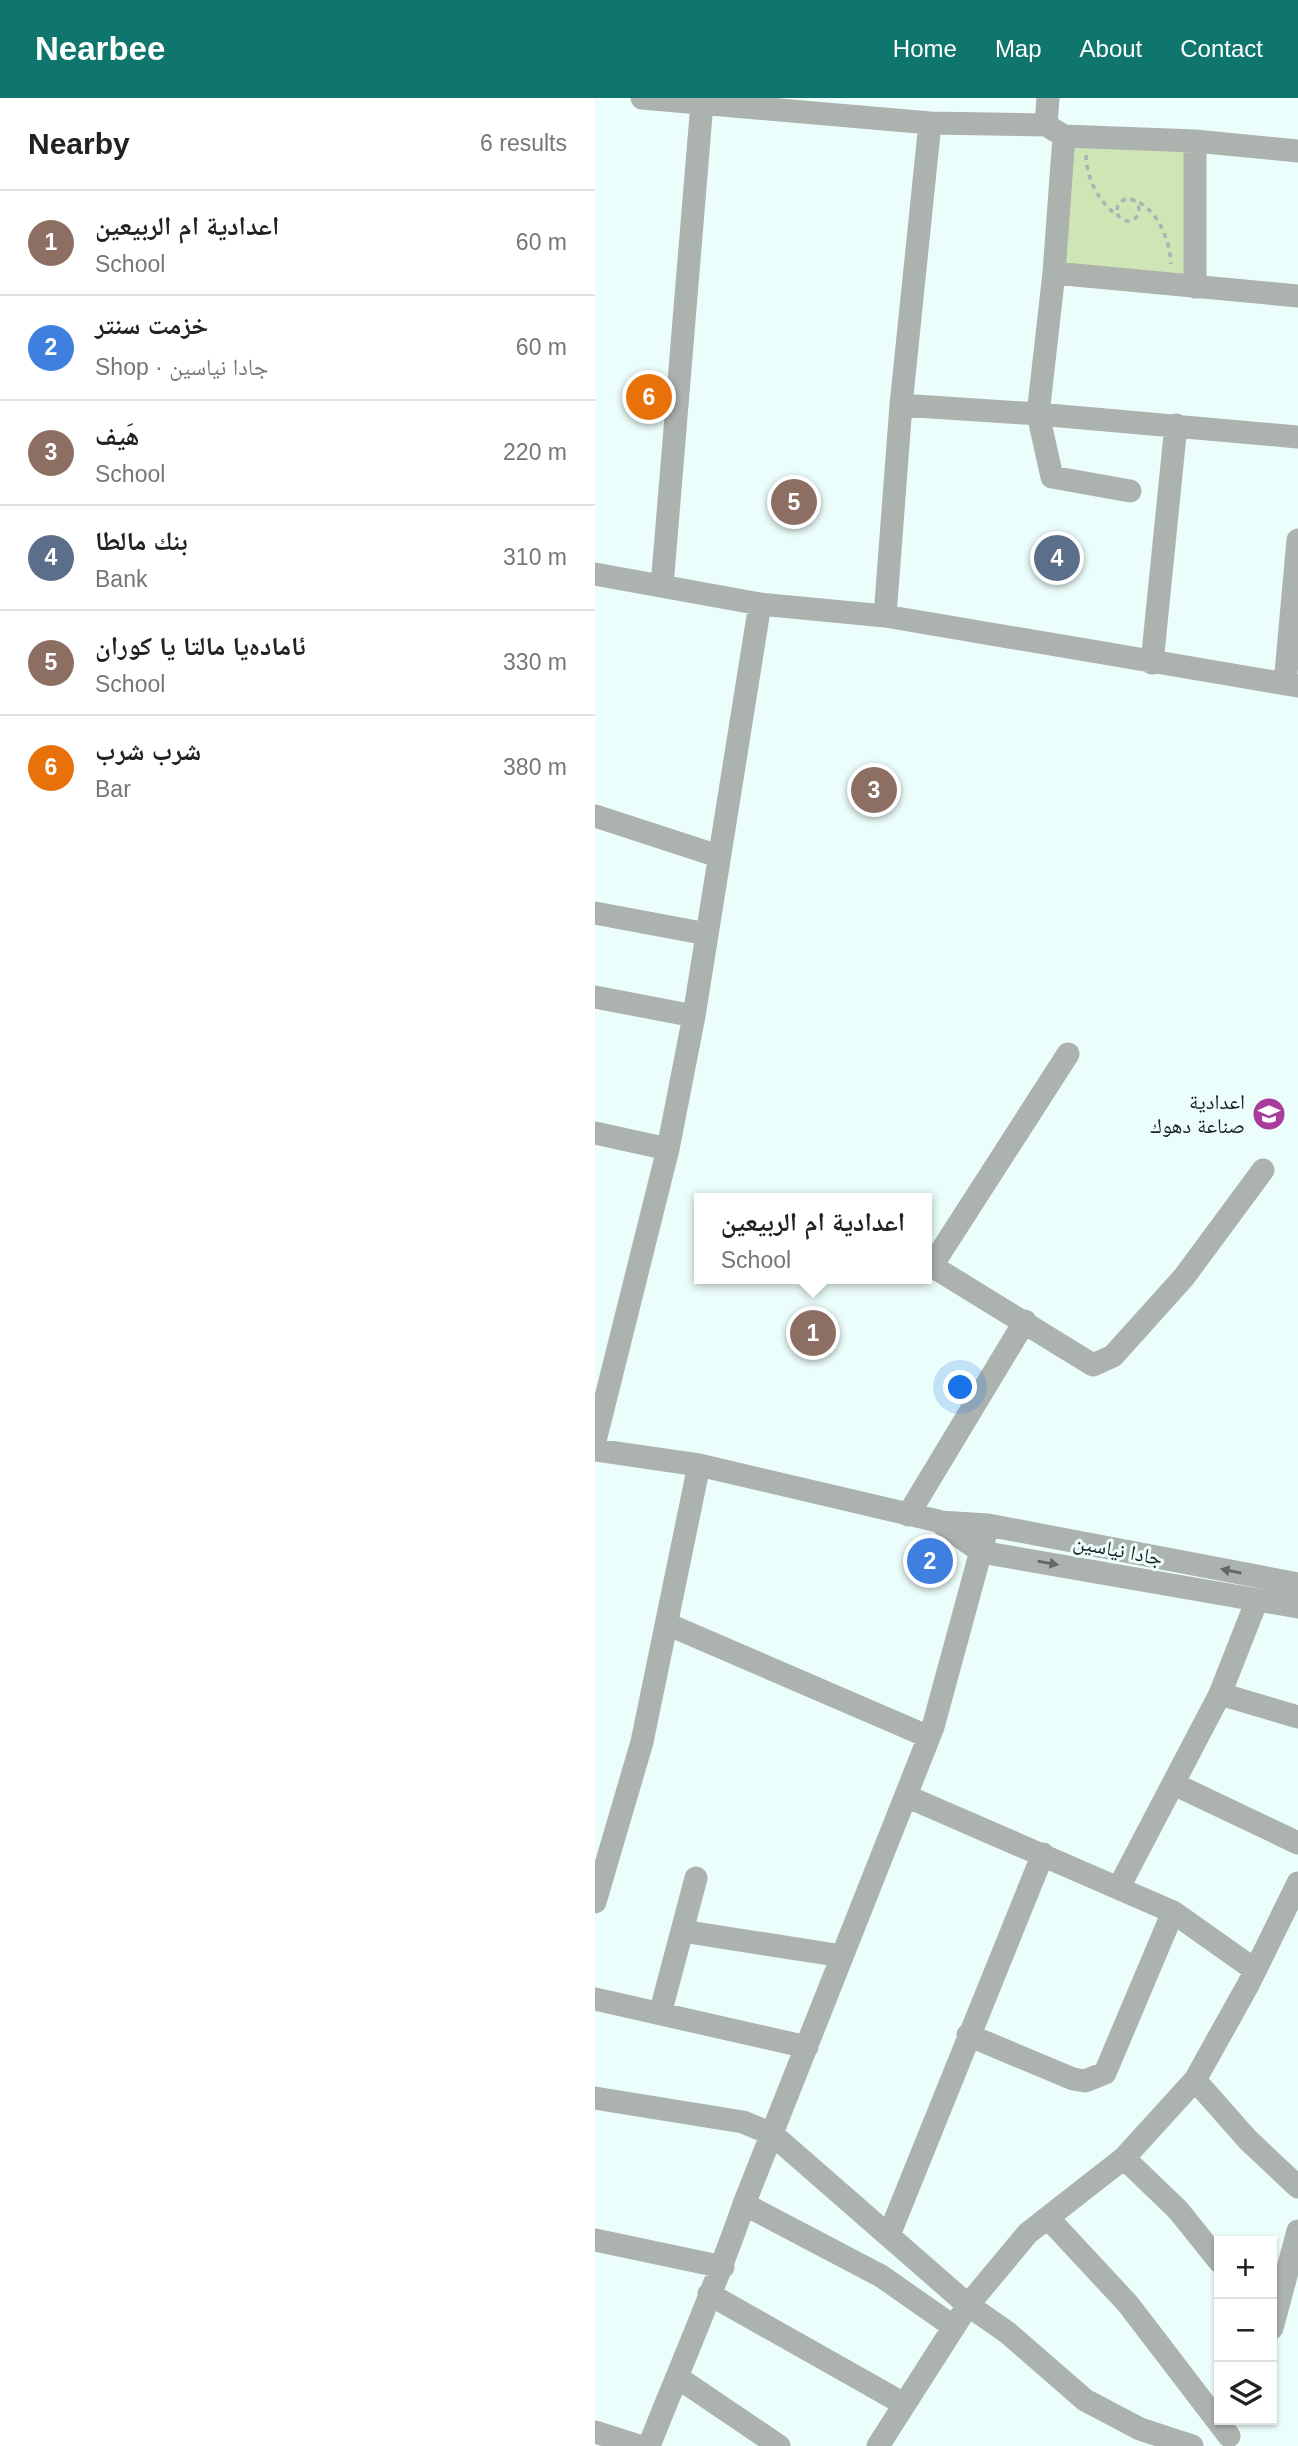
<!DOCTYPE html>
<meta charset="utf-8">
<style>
:root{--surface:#fff;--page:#f2f2f2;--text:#222;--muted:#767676;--line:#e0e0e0;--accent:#0f766e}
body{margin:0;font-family:Helvetica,"Noto Naskh Arabic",sans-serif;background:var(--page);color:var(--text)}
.controls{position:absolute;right:21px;bottom:21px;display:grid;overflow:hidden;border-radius:0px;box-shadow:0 2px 5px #0004}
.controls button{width:63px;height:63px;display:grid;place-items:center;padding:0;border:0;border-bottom:2px solid var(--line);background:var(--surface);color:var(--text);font:35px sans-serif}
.you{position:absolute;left:366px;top:1290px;width:24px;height:24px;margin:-18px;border:5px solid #fff;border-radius:50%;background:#1a73e8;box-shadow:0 0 0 10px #1a73e833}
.badge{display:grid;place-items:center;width:46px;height:46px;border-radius:50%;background:var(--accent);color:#fff;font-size:23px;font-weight:700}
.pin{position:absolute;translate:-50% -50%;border:4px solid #fff;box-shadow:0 2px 7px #0006}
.popup{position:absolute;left:99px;top:1095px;width:238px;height:91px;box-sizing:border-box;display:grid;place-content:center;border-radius:0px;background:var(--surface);filter:drop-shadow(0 2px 5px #0005);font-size:23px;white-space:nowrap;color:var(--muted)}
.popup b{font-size:26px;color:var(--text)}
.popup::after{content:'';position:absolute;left:50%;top:100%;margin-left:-14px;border:14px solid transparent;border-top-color:var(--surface)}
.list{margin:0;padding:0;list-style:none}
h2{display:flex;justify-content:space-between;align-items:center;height:91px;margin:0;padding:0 28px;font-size:30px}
h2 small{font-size:23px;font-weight:400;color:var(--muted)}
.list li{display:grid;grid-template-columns:46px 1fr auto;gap:21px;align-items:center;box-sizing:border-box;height:105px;padding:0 28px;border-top:2px solid var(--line)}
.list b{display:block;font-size:26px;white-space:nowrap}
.list p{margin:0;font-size:23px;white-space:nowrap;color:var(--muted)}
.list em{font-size:23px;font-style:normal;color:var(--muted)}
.icon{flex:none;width:38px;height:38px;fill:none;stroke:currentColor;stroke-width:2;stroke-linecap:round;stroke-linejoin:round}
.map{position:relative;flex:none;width:703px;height:2348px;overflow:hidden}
header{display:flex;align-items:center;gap:42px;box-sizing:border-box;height:98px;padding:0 35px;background:var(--accent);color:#fff}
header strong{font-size:33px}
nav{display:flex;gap:38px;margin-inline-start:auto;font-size:24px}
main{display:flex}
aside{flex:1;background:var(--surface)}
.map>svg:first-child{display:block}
</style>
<header>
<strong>Nearbee</strong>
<nav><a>Home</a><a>Map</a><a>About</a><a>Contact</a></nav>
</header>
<main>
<aside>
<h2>Nearby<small>6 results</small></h2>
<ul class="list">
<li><span class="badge" style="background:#8d6e63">1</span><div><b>اعدادية ام الربيعين</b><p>School</p></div><em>60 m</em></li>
<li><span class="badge" style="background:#3f7fe0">2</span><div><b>خزمت سنتر</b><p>Shop · جادا نیاسین</p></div><em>60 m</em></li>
<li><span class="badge" style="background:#8d6e63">3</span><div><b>هَيف</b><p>School</p></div><em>220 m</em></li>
<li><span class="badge" style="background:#5c6f8a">4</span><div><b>بنك مالطا</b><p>Bank</p></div><em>310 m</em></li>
<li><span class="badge" style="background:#8d6e63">5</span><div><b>ئامادەيا مالتا يا كوران</b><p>School</p></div><em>330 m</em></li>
<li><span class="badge" style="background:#e8710a">6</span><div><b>شرب شرب</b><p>Bar</p></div><em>380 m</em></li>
</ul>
</aside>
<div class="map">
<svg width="703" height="2348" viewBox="0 0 703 2348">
<rect width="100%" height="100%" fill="#ecfefb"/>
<!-- green -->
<path fill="#d0e5b6" d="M 469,38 L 600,43 L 600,189 L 459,175 Z"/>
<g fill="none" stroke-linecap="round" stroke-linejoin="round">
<!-- path -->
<path stroke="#a6b4b2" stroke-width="3.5" stroke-dasharray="5 5" stroke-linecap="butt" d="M 491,57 C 492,82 503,103 523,118
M522 112a11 11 0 1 1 22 0a11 11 0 1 1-22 0Z
M 535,101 C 561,107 575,141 576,166"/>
<!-- minor -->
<path stroke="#acb2ae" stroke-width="23" d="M 47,0 L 335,25 L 451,27 L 469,38 L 600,43 L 703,53
M 451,27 L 453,0
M 469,38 L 459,175 L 443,316 L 457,379 L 535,393
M 459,175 L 703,198
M 600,189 L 600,43
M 306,307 L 443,316 L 703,339
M 0,476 L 165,506 L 290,518 L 703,588
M 67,488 L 107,5
M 290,518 L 306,307 L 335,25
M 557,565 L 581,327
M 690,586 L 703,442
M 0,718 L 123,758
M 0,815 L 112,836
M 0,899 L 99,918
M 0,1035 L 73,1051
M 332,1165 L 498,1267 L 518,1258 L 589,1179 L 668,1072
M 338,1166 L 473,956
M 0,1343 L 73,1051 L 99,918 L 165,506
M 0,1352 L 104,1367 L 343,1423 L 386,1454 L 703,1509
M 313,1417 L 430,1223
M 344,1424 L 393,1427 L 703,1486
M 72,1526 L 334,1639
M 625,1596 L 703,1619
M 579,1686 L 703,1745
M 311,1698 L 578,1814 L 660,1872
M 524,1789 L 625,1596 L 662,1502
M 0,1804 L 47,1644 L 104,1367
M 87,1833 L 247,1858
M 0,1901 L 212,1949
M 65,1916 L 101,1780
M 373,1937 L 478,1981 L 490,1983 L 510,1975 L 578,1814
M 600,1982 L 653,2042 L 703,2089
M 0,2000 L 148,2024 L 177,2036 L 373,2207 L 413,2235 L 490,2302 L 545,2331 L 597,2348
M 529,2060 L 583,2112 L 624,2163
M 149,2106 L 286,2178 L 359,2229
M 453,2120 L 533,2206 L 634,2338
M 294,2137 L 448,1756
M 0,2142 L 128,2169
M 114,2196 L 309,2306
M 677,2230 L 703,2133
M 82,2279 L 184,2348
M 0,2334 L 44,2348
M 54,2348 C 86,2267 121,2188 149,2106 L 338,1629 L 393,1427
M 283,2348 L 373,2207 L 433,2135 L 529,2060 L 600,1982 L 653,1887 L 703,1785"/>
</g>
<!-- one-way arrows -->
<defs><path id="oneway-solid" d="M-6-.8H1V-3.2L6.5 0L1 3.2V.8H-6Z" transform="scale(1.75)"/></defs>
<g fill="#626866">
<use href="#oneway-solid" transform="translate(453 1465) rotate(10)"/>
<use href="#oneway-solid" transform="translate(636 1473) rotate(-169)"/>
</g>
<!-- icons -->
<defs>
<symbol id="school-disc" viewBox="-11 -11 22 22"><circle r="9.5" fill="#a83c9b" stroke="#ecfefb"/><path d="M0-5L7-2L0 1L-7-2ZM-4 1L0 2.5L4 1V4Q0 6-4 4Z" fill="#fff"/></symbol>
</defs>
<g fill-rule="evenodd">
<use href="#school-disc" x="655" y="997" width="38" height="38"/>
</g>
<g text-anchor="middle" stroke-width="6" stroke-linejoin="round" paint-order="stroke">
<!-- poi labels -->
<g font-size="21" fill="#191f1e" stroke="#ecfefb" text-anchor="end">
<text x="650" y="1011">اعدادية<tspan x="650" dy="24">صناعة دهوك</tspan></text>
</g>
<!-- street labels -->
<g font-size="21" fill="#191f1e" stroke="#ecfefb">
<text transform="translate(523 1452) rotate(11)" y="7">جادا نیاسین</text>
</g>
</g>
</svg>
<div class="controls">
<button>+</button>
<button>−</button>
<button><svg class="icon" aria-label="layers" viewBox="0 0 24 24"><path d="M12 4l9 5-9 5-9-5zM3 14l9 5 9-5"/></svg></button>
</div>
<div class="you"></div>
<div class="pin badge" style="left:218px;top:1235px;background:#8d6e63">1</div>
<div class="popup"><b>اعدادية ام الربيعين</b>School</div>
<div class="pin badge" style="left:335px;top:1463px;background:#3f7fe0">2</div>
<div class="pin badge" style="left:279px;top:692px;background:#8d6e63">3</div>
<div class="pin badge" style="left:462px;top:460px;background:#5c6f8a">4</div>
<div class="pin badge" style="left:199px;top:404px;background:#8d6e63">5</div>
<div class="pin badge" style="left:54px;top:299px;background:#e8710a">6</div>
</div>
</main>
